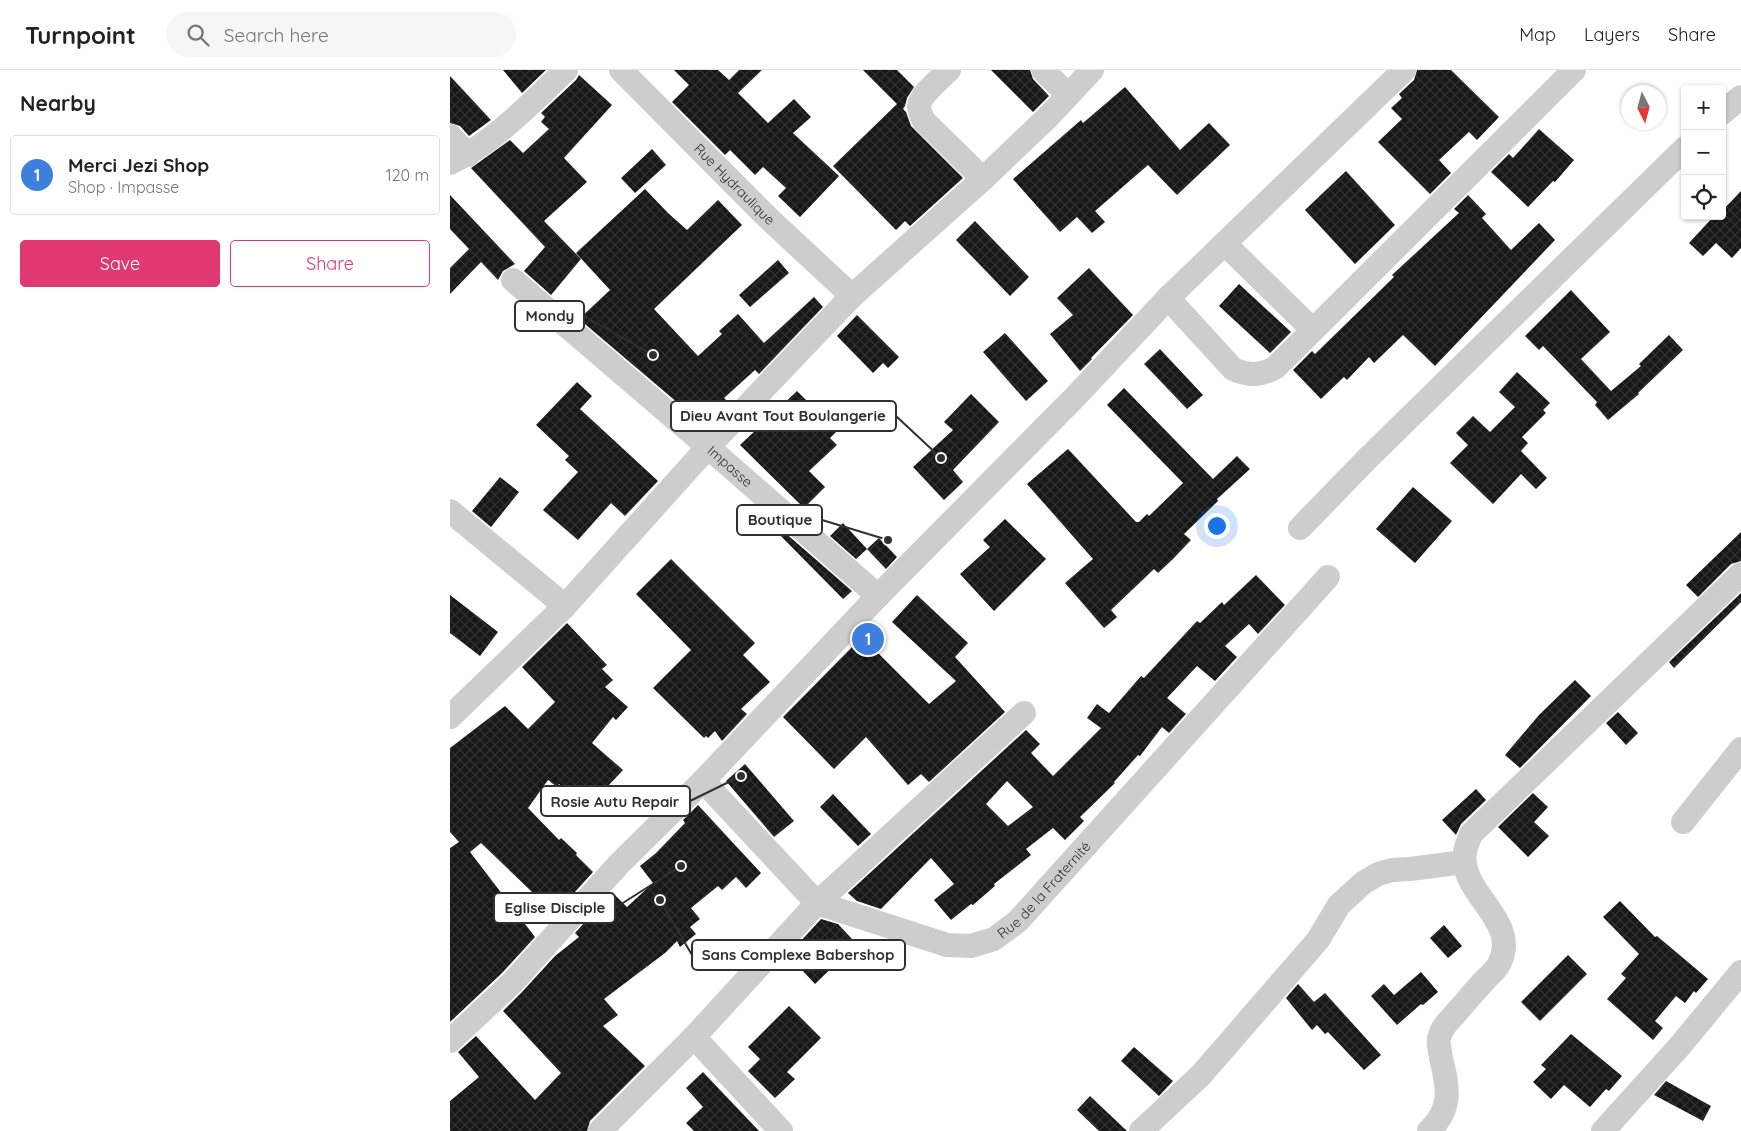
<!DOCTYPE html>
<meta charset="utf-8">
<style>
:root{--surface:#fff;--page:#f6f6f6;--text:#222;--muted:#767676;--line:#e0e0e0;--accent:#e03971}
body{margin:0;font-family:Quicksand,sans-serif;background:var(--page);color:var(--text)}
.controls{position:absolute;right:15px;top:15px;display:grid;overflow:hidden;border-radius:5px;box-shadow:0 1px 4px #0004}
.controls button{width:45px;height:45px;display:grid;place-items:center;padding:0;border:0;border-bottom:1px solid var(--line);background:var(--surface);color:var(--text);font:25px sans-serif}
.compass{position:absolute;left:1171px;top:15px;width:45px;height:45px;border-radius:50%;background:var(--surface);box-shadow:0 1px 4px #0004;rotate:174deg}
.you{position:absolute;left:766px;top:455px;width:18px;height:18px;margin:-12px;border:4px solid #fff;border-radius:50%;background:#1a73e8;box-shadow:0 0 0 8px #1a73e833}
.badge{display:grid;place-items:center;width:32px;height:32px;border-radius:50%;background:var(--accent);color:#fff;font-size:16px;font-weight:700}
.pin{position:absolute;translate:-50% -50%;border:2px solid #fff;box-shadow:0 1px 5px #0006}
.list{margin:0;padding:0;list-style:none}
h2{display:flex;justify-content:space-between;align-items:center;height:65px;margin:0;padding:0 20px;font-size:21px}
h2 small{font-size:16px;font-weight:400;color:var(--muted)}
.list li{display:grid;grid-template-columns:32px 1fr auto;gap:15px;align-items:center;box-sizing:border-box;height:80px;margin:0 10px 10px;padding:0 10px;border:1px solid var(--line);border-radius:5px}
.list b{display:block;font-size:19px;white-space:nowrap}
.list p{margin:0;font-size:16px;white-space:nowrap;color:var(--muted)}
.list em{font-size:16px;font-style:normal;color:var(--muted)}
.actions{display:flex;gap:10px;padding:15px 20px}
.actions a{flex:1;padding:11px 0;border:1px solid var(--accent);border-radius:5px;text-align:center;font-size:18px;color:var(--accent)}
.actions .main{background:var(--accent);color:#fff}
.icon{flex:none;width:28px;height:28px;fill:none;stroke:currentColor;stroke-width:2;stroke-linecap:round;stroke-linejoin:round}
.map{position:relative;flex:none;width:1291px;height:1061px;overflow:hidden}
header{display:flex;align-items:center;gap:30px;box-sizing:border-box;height:70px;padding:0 25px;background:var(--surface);border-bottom:1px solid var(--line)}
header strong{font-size:24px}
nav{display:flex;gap:28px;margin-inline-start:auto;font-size:18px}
.search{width:350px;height:45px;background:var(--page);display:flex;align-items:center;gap:12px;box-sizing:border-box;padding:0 18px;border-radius:28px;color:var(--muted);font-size:19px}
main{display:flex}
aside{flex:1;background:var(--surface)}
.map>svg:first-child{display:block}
</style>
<header>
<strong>Turnpoint</strong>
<div class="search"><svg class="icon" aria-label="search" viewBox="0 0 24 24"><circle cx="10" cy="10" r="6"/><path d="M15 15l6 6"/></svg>Search here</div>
<nav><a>Map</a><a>Layers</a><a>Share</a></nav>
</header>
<main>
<aside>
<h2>Nearby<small></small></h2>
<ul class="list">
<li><span class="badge" style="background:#3f7fe0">1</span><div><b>Merci Jezi Shop</b><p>Shop · Impasse</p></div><em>120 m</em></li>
</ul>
<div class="actions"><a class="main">Save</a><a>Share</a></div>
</aside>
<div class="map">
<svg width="1291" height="1061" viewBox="0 0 1291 1061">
<defs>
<pattern id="building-cross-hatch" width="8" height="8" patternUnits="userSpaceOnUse" patternTransform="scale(1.25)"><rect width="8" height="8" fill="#171717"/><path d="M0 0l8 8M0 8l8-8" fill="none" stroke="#303030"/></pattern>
</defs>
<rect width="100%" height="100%" fill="#fff"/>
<!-- building -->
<path fill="url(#building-cross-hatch)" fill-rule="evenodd" d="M 53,0 L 96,0 L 72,23 Z
M 224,0 L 268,0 L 279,10 L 289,0 L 312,0 L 288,23 L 318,53 L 344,29 L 361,47 L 343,63 L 389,106 L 350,147 L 328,126 L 336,118 L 313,97 L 305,105 L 280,80 L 275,85 L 222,32 L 239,15 Z
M 413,0 L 447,0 L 464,17 L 457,28 L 455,36 L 453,39 L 456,42 L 461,56 L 513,108 L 460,156 L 455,151 L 446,160 L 383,96 L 447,34 Z
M 541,0 L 580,0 L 583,9 L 599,26 L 583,42 Z
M 967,0 L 1001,0 L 1049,47 L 1027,70 L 1019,62 L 989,90 L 1001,103 L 980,124 L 928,72 L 952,49 L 941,38 L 952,28 L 949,24 L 964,10 Z
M 129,5 L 162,35 L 114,88 L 137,112 L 94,151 L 131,189 L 101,225 L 74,201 L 95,177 L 21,98 L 60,70 L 73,83 L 99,59 L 91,52 L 95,47 L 91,43 L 126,10 Z
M 0,6 L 41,50 L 19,66 L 10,56 L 0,53 Z
M 675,17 L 730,80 L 759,53 L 780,75 L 727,125 L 698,95 L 645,141 L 655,152 L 642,163 L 627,147 L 610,162 L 563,109 L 631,50 L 633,53 Z
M 1089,59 L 1124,90 L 1105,112 L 1103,111 L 1078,137 L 1041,102 L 1059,84 L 1063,88 Z
M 202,79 L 216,95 L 185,123 L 171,108 Z
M 896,101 L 945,155 L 905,194 L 855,140 Z
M 195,119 L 218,143 L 237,160 L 268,130 L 292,155 L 204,239 L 248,286 L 272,264 L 269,261 L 288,244 L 314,273 L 364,227 L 373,237 L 309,304 L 305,300 L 274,328 L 278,332 L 255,356 L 129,249 L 160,220 L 126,183 Z
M 1291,121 L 1291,178 L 1282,188 L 1266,173 L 1253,186 L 1239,173 L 1264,146 L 1272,146 L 1272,141 Z
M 0,125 L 65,194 L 53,201 L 48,210 L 31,192 L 0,224 L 0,198 L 19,179 L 0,159 Z
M 1018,125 L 1036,144 L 1032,148 L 1061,180 L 1089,153 L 1105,170 L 985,296 L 953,265 L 924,293 L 919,287 L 897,310 L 894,307 L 871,329 L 843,300 L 862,281 L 865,284 L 944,207 L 942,205 L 1009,143 L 1004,139 Z
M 525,151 L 579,207 L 560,226 L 506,170 Z
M 328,190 L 339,203 L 300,237 L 289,225 Z
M 639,198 L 683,245 L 641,288 L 642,289 L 630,301 L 600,264 L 623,245 L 607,228 Z
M 789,214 L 841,262 L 820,283 L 769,236 Z
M 1121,220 L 1160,262 L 1131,289 L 1161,321 L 1191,296 L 1189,294 L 1219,265 L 1233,280 L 1188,323 L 1189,324 L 1158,350 L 1145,335 L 1147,332 L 1093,276 L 1089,280 L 1075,266 Z
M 407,245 L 449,287 L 438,298 L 433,293 L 423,303 L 387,266 Z
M 555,263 L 598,311 L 576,331 L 533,282 Z
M 710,279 L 753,325 L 737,339 L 694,294 Z
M 1067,302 L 1100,333 L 1093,340 L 1096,343 L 1072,367 L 1078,373 L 1071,381 L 1097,408 L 1086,419 L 1071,404 L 1043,434 L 1000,393 L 1018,375 L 1006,363 L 1023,346 L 1040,362 L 1065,337 L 1049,322 Z
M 127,312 L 142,326 L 130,339 L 208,411 L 175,446 L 161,433 L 128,470 L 93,440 L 128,402 L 115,390 L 119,386 L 86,355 Z
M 674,318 L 763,409 L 787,386 L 800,399 L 767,429 L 768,431 L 734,464 L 741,470 L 723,489 L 708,503 L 704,499 L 661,540 L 667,547 L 654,558 L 615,513 L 643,489 L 577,414 L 618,379 L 686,452 L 689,452 L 697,444 L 699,446 L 733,413 L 657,335 Z
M 347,321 L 387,361 L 380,368 L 387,375 L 359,401 L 375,417 L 354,438 L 290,375 Z
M 521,324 L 549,352 L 503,400 L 513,412 L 494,430 L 463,397 L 503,360 L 494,352 Z
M 50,407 L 69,422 L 41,457 L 22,441 Z
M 963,417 L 1002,451 L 965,493 L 926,459 Z
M 555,449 L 596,489 L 544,541 L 510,504 L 540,477 L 533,470 Z
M 393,453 L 417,479 L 406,489 L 380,466 Z
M 325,454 L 402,521 L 393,529 L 322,457 Z
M 1291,462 L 1291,491 L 1281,494 L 1248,527 L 1236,515 Z
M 429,468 L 447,487 L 436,499 L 417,479 Z
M 221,489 L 305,573 L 293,585 L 320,612 L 291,639 L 297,644 L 272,671 L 265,661 L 258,668 L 256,666 L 254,668 L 203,618 L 241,580 L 186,524 Z
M 806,505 L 835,535 L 808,564 L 799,554 L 775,576 L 787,587 L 765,611 L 747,596 L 717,628 L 736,644 L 719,663 L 712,657 L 690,686 L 688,685 L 664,712 L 665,713 L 630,747 L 634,751 L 615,770 L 603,758 L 576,779 L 581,785 L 544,814 L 545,816 L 523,835 L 521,834 L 501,850 L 484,830 L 504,814 L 481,788 L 431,839 L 407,831 L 398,823 L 576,660 L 590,674 L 581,683 L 603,706 L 651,658 L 637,648 L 647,634 L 659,643 L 691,606 L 694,608 L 747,551 L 750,553 L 772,532 L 774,535 ZM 557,711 L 583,737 L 558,756 L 536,734 Z
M 1291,523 L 1291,532 L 1224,598 L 1219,592 Z
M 0,525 L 48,562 L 30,586 L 0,563 Z
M 467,525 L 518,573 L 505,587 L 555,642 L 479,712 L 471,704 L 458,715 L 416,667 L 384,699 L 333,647 L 404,575 L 407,577 L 414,569 L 479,634 L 506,611 L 442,552 Z
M 117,553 L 157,595 L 152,599 L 163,610 L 155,617 L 178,637 L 166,650 L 163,647 L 142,673 L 173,700 L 144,731 L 138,726 L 131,734 L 109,714 L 107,717 L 98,710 L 78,738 L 109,770 L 111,768 L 127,783 L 126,785 L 143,802 L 105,844 L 31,773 L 20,782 L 85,867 L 52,903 L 0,952 L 0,778 L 9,772 L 0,762 L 0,678 L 55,636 L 78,659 L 105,632 L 72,597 Z
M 1125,610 L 1141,626 L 1070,698 L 1055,685 L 1089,645 Z
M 1168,642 L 1188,663 L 1176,675 L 1156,653 Z
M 295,694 L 344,751 L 324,767 L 276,711 Z
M 1026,719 L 1036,730 L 1011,754 L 1006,765 L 992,750 Z
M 1083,723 L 1098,737 L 1084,752 L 1099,766 L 1078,787 L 1048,757 Z
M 383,724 L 421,764 L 408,776 L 370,737 Z
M 248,735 L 311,803 L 296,818 L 286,807 L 272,820 L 268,816 L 241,838 L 250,849 L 240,857 L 246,864 L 230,877 L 227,871 L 215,883 L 154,929 L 168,945 L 153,956 L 195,996 L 140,1051 L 137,1061 L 0,1061 L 0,1031 L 29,1007 L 8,982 L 26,966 L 85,1030 L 111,1003 L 53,941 L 72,922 L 105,886 L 129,867 L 125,863 L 162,822 L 177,837 L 203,813 L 190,796 L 206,783 L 235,753 L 233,750 Z
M 1170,831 L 1205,867 L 1207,866 L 1258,909 L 1246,923 L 1244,921 L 1235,933 L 1226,926 L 1205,951 L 1213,958 L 1203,970 L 1157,929 L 1176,908 L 1171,904 L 1189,884 L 1153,847 Z
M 371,849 L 388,854 L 402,869 L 387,885 L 391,889 L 365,914 L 338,885 Z
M 994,855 L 1012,876 L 998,888 L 980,868 Z
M 1118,885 L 1137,904 L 1090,951 L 1071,932 Z
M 971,902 L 988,922 L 973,935 L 971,934 L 947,955 L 921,926 L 934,914 L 944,925 Z
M 848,914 L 864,932 L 875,923 L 931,985 L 914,1000 L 878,962 L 875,964 L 867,955 L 862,960 L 836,928 Z
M 339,936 L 371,968 L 337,1002 L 345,1009 L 325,1028 L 298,1001 L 310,989 L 298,977 Z
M 1121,964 L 1172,1006 L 1159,1021 L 1156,1019 L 1140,1037 L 1114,1015 L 1101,1029 L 1083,1012 L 1096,999 L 1091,995 Z
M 684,977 L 723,1011 L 709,1026 L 671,991 Z
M 253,1002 L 309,1061 L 244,1061 L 236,1053 L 253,1037 L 236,1018 Z
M 1216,1011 L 1261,1036 L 1253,1051 L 1204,1025 Z
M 640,1026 L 677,1061 L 649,1061 L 627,1040 Z"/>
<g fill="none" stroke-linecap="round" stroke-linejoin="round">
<!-- minor -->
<g stroke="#cdcdcd" stroke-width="24">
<path id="s1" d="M 171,0 L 316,146 L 402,226"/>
<path d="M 499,0 C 491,8 470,25 469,36 C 469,42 472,46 474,51 L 533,109"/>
<path d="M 593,0 L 618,25"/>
<path d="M 1272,43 L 1291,27"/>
<path d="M 0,66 L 18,85"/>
<path d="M 0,93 C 45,72 80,34 116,0"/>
<path d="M 775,174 L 863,260"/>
<path id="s2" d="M 63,210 L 258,377 L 428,526"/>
<path d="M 718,228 L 783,299 C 799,306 811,306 826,297 L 1124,0"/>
<path d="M 0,441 L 115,536"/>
<path d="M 850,458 L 917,389 L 1235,78"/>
<path d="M 0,647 L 115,536 L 258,377 L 402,226 L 533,109 L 597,48 L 642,0"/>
<path id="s3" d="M 253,711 L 367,833 L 497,875 L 521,876 L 544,869 L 568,851 L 878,507"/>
<path d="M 1233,752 L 1291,679"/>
<path d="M 244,967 L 331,1061"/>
<path d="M 0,971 L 62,913 L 169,794 L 253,711 L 428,526 L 626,326 L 718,228 L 954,0"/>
<path d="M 150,1061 L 244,967 L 367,833 L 574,643"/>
<path d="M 691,1061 L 751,1005 L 868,870 L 889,835 L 913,813 L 928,804 L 942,800 L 960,799 L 1014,792"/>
<path d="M 979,1061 C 1003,1038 998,1017 991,988 C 990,980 987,972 990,965 C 991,961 994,957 996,954 C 1009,940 1021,925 1034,911 C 1039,906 1046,900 1049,894 C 1070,855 1019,828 1015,794 C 1013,783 1017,774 1021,764 L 1291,504"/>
<path d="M 1153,1061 L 1229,977 L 1291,902"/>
</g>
</g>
<g text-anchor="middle" stroke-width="5" stroke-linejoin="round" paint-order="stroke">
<!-- street labels -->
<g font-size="14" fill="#303030" stroke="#fff">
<text dy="5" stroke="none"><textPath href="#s1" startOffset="161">Rue Hydraulique</textPath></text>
<text dy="5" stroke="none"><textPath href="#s2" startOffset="286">Impasse</textPath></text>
<text dy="5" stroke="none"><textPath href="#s3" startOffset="422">Rue de la Fraternité</textPath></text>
</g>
</g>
<!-- callouts -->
<path fill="none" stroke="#303030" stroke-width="2" d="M203 285L134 246M491 388L446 346M438 470L372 450M291 706L240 731M231 796L165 838M210 830L242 885"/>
<g fill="#303030" stroke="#fff" stroke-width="2">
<circle cx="203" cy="285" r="5"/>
<circle cx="491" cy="388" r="5"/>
<circle cx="438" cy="470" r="5"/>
<circle cx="291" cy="706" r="5"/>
<circle cx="231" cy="796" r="5"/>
<circle cx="210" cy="830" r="5"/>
</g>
<g fill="#fff" stroke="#303030" stroke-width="2">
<rect x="65" y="231" width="69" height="30" rx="5"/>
<rect x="221" y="331" width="225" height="30" rx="5"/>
<rect x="287" y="435" width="85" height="30" rx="5"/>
<rect x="91" y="716" width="149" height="30" rx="5"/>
<rect x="44" y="823" width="121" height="30" rx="5"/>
<rect x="242" y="870" width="213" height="30" rx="5"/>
</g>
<g font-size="15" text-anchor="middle" font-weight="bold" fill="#303030">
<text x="100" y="251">Mondy</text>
<text x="333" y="351">Dieu Avant Tout Boulangerie</text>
<text x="330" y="455">Boutique</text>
<text x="165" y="737">Rosie Autu Repair</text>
<text x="105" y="843">Eglise Disciple</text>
<text x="348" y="890">Sans Complexe Babershop</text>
</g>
</svg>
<div class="controls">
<button>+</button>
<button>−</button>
<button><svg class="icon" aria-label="locate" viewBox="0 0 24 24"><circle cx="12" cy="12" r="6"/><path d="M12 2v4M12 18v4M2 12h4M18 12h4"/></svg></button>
</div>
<svg class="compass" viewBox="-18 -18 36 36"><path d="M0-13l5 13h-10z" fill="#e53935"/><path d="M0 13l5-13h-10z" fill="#767676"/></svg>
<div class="you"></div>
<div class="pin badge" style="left:418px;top:569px;background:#3f7fe0">1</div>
</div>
</main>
